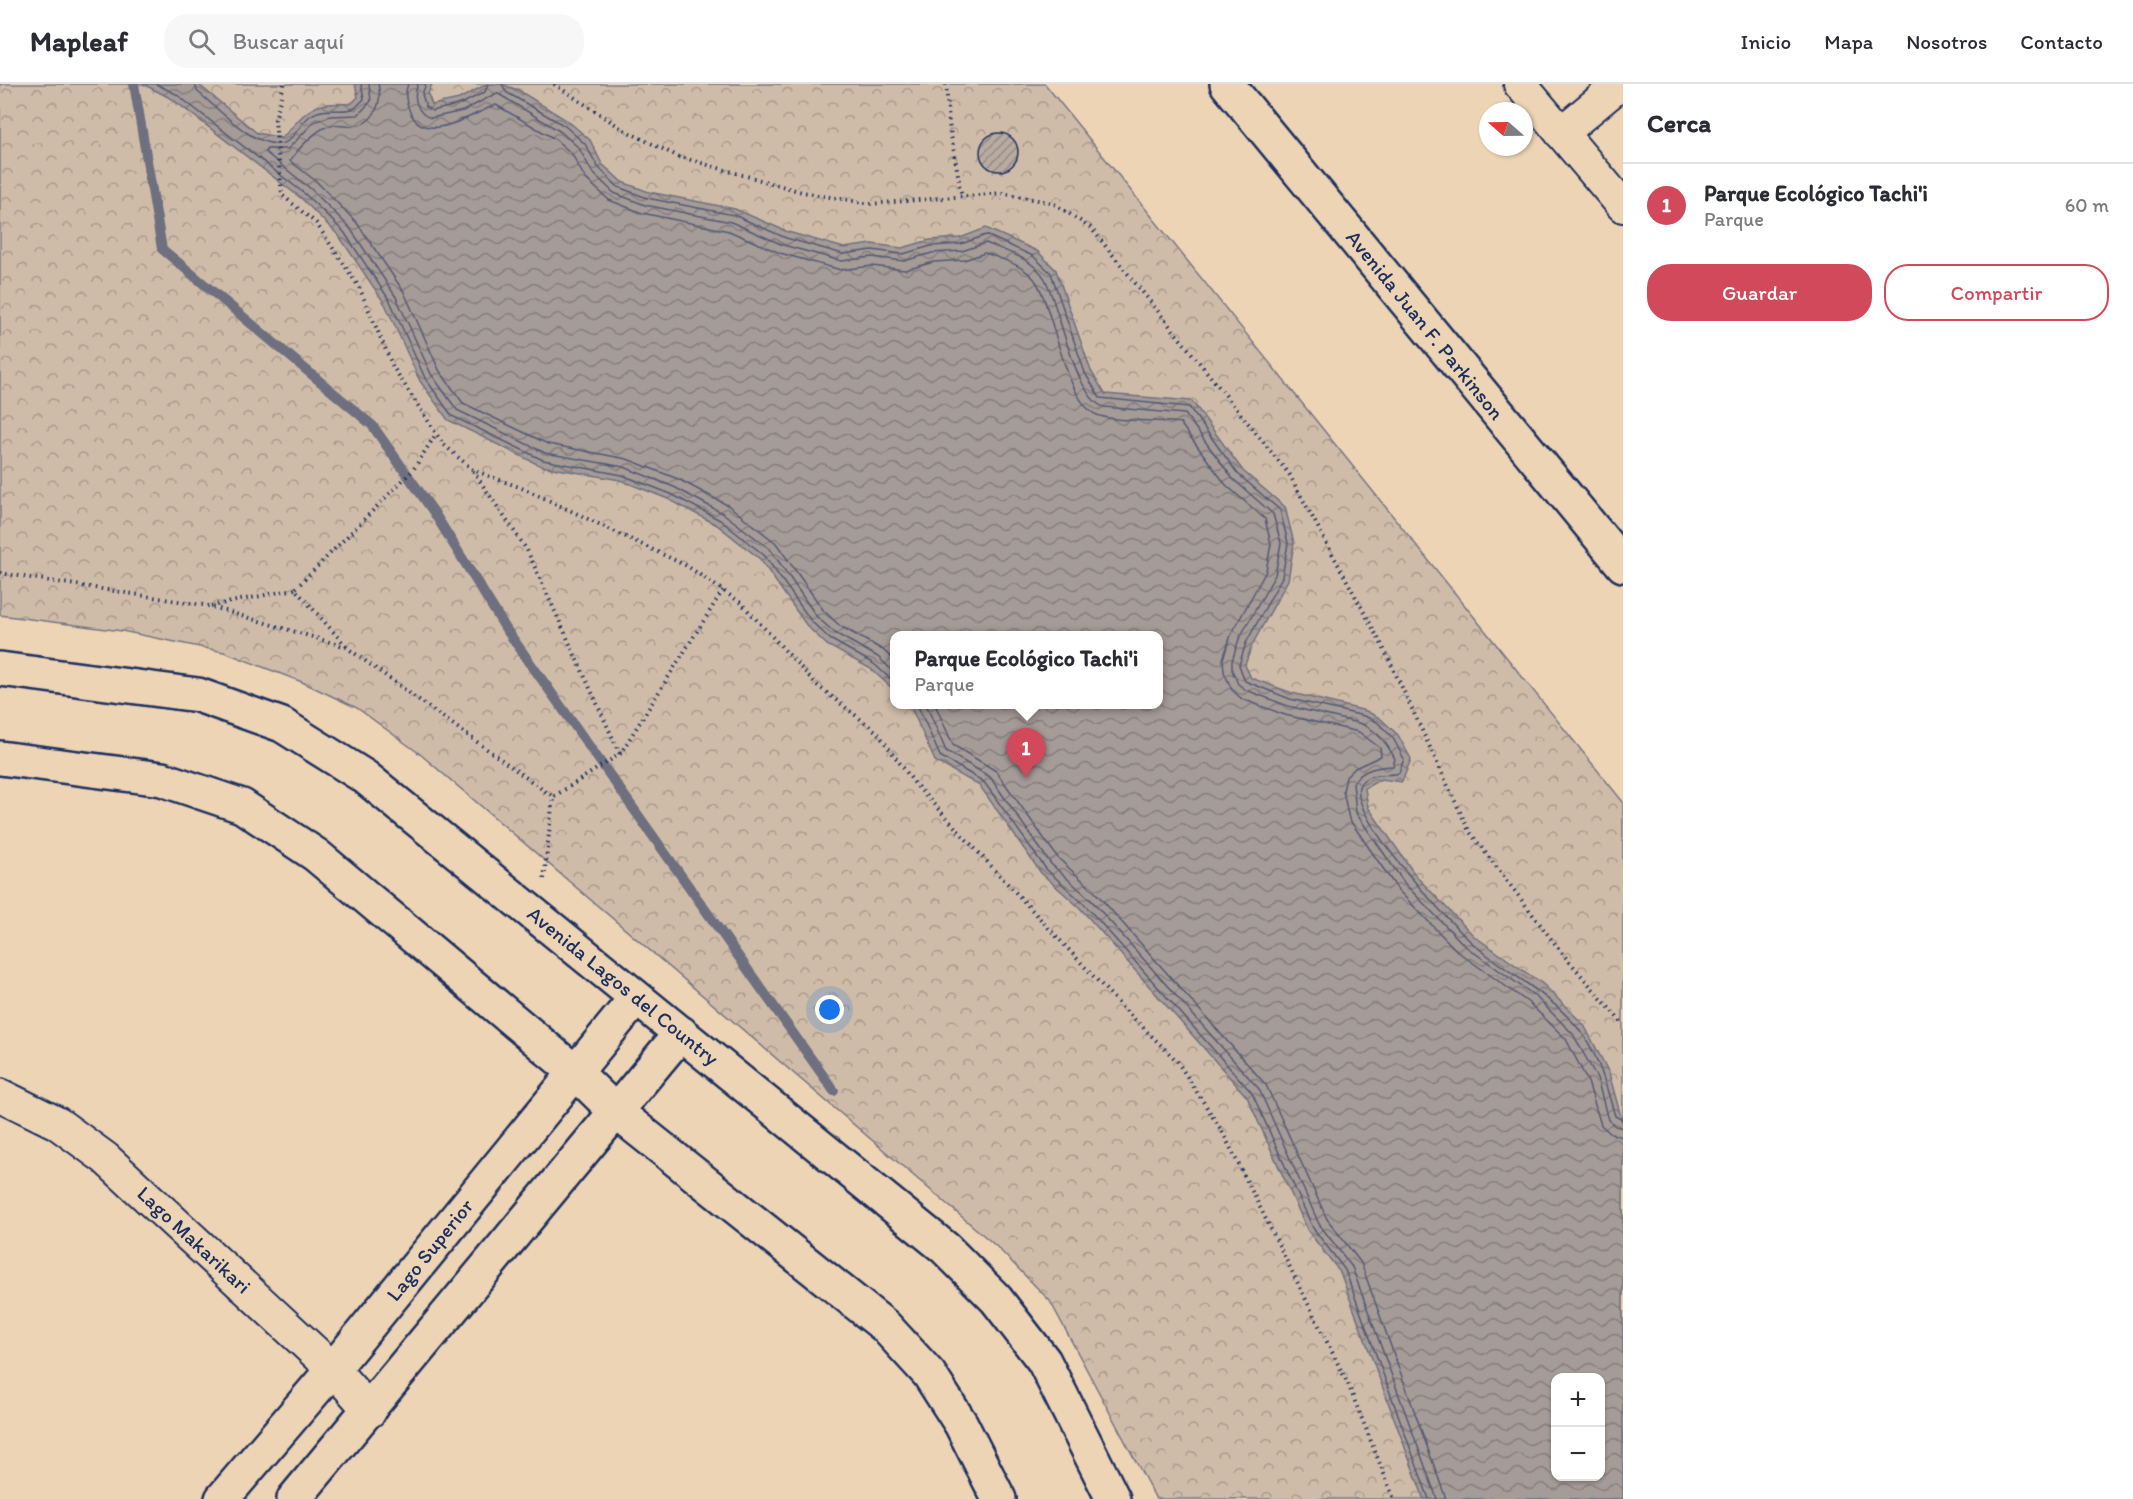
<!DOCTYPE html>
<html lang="es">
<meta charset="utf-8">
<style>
:root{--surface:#fff;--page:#f7f7f7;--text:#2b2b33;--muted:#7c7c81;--line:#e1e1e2;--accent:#d1495b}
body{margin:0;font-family:Itim,sans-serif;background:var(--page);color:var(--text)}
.controls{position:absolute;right:18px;bottom:18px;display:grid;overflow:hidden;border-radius:12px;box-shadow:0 2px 4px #0004}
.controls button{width:54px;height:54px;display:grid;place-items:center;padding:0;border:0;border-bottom:2px solid var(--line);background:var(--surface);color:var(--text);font:30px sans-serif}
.compass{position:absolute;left:1479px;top:18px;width:54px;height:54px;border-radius:50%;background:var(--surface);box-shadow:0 2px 4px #0004;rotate:290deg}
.you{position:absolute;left:830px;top:926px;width:21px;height:21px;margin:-15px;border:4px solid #fff;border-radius:50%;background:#1a73e8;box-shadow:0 0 0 9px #1a73e833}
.badge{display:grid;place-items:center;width:39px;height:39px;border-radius:50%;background:var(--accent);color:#fff;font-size:20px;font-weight:700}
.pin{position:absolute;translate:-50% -50px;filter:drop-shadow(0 2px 3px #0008)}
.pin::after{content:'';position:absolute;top:32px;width:21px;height:18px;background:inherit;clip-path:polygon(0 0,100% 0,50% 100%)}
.popup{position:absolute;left:890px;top:547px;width:273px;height:78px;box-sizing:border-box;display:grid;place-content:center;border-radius:12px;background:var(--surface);filter:drop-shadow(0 2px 4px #0005);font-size:20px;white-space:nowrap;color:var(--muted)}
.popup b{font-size:22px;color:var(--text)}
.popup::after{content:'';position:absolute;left:50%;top:100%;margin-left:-12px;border:12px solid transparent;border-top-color:var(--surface)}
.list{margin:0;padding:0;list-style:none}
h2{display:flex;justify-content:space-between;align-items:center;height:78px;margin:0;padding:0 24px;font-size:26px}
h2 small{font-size:20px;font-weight:400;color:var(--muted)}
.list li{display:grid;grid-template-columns:39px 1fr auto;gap:18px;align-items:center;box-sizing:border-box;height:84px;padding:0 24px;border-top:2px solid var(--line)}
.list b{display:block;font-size:22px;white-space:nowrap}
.list p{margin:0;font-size:20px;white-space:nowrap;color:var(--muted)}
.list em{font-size:20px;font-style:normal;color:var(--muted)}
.actions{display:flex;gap:12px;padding:18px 24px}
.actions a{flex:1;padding:14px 0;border:2px solid var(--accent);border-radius:24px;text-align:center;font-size:21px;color:var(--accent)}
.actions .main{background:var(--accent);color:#fff}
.icon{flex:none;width:33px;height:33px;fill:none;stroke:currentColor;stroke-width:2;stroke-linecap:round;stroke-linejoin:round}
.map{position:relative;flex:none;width:1623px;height:1415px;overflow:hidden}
header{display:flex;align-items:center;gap:36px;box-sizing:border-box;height:84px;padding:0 30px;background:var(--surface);border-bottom:2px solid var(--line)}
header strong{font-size:28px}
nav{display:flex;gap:33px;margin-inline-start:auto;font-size:21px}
.search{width:420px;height:54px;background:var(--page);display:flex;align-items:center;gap:15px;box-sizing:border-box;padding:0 21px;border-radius:24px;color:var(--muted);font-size:22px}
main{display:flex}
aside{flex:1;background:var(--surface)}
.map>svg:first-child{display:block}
</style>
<header>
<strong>Mapleaf</strong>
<div class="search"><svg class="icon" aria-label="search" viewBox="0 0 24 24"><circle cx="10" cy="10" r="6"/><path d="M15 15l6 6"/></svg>Buscar aquí</div>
<nav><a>Inicio</a><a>Mapa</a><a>Nosotros</a><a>Contacto</a></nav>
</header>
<main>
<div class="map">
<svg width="1623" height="1415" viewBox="0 0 1623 1415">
<defs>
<pattern id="park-crowns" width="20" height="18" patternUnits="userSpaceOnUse" patternTransform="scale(1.5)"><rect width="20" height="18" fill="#cfbca8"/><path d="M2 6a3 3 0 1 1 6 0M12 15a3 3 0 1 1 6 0" fill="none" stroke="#a7998c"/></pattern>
<pattern id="water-waves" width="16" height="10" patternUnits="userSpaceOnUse" patternTransform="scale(1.5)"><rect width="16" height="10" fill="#a59b97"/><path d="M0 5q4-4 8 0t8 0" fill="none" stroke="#867f7e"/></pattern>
<pattern id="building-hatch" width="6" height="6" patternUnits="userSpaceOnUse" patternTransform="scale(1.5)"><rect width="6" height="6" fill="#b9aba0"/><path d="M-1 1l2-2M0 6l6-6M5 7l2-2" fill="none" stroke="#968c86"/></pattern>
</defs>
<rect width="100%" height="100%" fill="#edd4b5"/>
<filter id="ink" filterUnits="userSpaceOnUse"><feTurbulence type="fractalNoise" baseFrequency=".0167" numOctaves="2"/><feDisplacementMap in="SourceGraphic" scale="12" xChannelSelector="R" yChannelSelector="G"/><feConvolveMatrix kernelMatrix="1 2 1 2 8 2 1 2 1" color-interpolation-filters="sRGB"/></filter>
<g filter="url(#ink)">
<!-- park -->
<path fill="url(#park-crowns)" stroke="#757683" stroke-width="1.5" fill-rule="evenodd" d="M 0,0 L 1045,0 L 1623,718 L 1623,1415 L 1156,1415 L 1050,1217 L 996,1162 L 420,670 L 357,624 L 302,598 L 224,568 L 122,547 L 0,531 ZM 894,552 L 1158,552 L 1158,620 L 894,620 ZM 1556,1294 L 1600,1294 L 1600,1392 L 1556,1392 Z"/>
<!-- water -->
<path fill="url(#water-waves)" stroke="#6e7080" stroke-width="1.5" fill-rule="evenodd" d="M 143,0 L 198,0 L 257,49 L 282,54 C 308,26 310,17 351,20 L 358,13 L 355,0 L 432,0 L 428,10 L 432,21 L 459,15 L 487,0 L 501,0 L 518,6 L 568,37 L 590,56 L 602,80 L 622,98 L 649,108 L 735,125 L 788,148 L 844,164 L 872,160 L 902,164 L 930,156 L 960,154 L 986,144 L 1037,167 L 1056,186 L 1091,287 L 1105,310 L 1192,317 L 1243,387 L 1285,423 L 1294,459 L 1288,496 L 1252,561 L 1245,581 L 1251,594 L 1292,609 L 1366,627 L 1380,634 L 1398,651 L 1411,675 L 1402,698 L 1381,695 L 1365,704 L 1368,723 L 1416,792 L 1474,852 L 1544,901 L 1584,941 L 1609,989 L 1623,1040 L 1623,1415 L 1424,1415 L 1340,1188 L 1308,1147 L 1247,1013 L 1080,824 L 1041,789 L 980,702 L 935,677 L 910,621 L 1158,620 L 1158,552 L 894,552 L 894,606 L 871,585 L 827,561 L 807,542 L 760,475 L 717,441 L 668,415 L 620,396 L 541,382 L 448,336 L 420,297 L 385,220 L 339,152 L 302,115 L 172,15 ZM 1556,1294 L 1600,1294 L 1600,1392 L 1556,1392 Z"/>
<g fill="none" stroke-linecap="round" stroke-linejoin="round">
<!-- shore -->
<path stroke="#525a75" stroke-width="1.5" d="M 156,0 L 176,10 L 305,110 L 344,148 L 390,217 L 425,294 L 452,332 L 543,376 L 622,391 L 671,410 L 720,436 L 764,471 L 812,538 L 830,555 L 874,580 L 894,598
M 195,0 L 197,7 C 216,23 257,67 284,59 C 294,56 301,38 310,32 C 325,21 340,30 355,24 L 364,15 L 361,0
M 369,0 L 371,17 L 358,31 L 330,32 L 314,38 L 288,65 L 267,65 L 265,68 L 311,105 L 350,144 L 396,213 L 431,290 L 457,326 L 545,369 L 624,383 L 674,403 L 724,430 L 770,465 L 817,533 L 835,549 L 878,573 L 894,588
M 378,0 C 383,19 374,41 352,42 C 344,43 336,40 328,42 C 316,46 297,66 290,77 L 317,98 L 357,139 L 404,208 L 439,286 L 463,319 L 548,360 L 627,375 L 678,395 L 729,422 L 776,459 L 824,527 L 840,542 L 883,566 L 894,576
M 408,0 C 404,10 406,18 410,28 C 425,63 475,28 496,21 L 555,55 L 572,70 L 585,94 L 609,116 L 642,129 L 729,147 L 780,169 L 841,186 L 872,182 L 905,186 L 934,178 L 964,176 L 985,169 C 1002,175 1027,182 1037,199 C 1054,227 1065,318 1097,331 C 1120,339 1156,335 1180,339 L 1226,401 L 1265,435 L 1271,460 L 1266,487 L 1231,551 L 1223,575 L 1224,588 L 1232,606 L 1242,615 L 1285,631 L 1359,648 L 1380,664 L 1381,672 L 1355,684 L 1346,693 L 1343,707 L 1349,735 L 1398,806 L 1458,868 L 1529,919 L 1566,955 L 1588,998 L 1601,1041 L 1611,1050 L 1623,1053
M 418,0 C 412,13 417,30 431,34 L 463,27 L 497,9 L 561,48 L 579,64 L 592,88 L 614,109 L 645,121 L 731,138 L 783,161 L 842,177 L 872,173 L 904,177 L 932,169 L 962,167 L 986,159 C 1005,167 1034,175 1045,195 C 1059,221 1075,315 1104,323 L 1185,330 L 1233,395 L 1273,430 L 1281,459 L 1275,491 L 1239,555 L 1232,577 L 1232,586 L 1238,600 L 1246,606 L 1288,622 L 1362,640 C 1378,648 1387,659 1395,675 L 1393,682 C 1378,683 1363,684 1353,699 L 1356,729 L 1405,800 L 1465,862 L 1535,912 L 1573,950 L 1597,994 L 1608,1036 L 1615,1042 L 1623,1044
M 426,0 L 422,10 L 426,23 L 432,27 L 461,20 L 485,8 L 488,0
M 502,0 L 506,8 L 565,42 L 585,60 L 598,83 L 618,103 L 647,114 L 734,131 L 786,154 L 843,170 L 872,166 L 903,170 L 931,162 L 961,160 L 986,151 L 1033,172 L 1051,189 L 1085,289 L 1100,314 L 1189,323 L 1238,390 L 1280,426 L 1288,459 L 1282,493 L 1246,559 L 1239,581 L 1245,597 L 1290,615 L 1364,632 L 1377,638 L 1393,654 L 1404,675 L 1399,689 C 1392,693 1364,686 1359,703 C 1351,734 1445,833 1469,856 C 1504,888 1547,907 1578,944 C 1598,968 1606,1002 1615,1032 L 1623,1036
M 917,620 L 940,672 L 984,698 L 1046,785 L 1084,820 L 1252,1009 L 1313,1144 L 1345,1186 L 1429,1415
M 926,620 L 946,667 L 990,693 L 1051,780 L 1090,815 L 1259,1005 L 1319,1140 L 1352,1183 L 1437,1415
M 935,620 L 953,661 L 996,687 L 1058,774 L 1096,809 L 1266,1001 L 1327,1135 L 1361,1179 L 1446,1415"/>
<!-- stream -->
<path stroke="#6e7080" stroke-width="10" d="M 134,0 L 162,165 L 372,341 L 433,427 L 506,545 L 834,1007"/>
</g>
<!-- building -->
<path fill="url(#building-hatch)" stroke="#1b2f5e" stroke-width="1.5" d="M980 68a19 19 0 1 1 38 0a19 19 0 1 1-38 0Z"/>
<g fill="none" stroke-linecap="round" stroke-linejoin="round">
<defs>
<path id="minor" d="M 1520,0 L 1623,122
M 1561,49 L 1620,0
M 0,1011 L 57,1039 L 105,1074 L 333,1285 L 370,1327"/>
<path id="tertiary" d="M 0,585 L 198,611 L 282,641 L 365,693 L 945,1164 L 996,1215 L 1044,1277 L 1113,1415
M 0,674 L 162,695 L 242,722 L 316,771 L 575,988 L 615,1027 L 885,1242 L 929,1290 L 961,1340 L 999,1415
M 222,1415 L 333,1285 L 636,914
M 294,1415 L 681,949"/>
<path id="secondary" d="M 1227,0 L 1623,481"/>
</defs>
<!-- minor casing -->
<use href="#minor" stroke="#1b2f5e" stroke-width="36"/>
<!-- tertiary casing -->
<use href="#tertiary" stroke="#1b2f5e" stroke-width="38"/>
<!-- secondary casing -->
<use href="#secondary" stroke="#1b2f5e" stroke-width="38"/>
<!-- path -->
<path stroke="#1b2f5e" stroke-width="4" stroke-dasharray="1.5 4.5" stroke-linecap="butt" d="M 284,0 L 275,36 L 282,111 L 316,139 L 359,203 L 393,283 L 443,360 L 473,386 L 527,406 L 687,482 L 741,519 L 818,602 L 877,648 L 915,700 L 1122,923 L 1177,977 L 1222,1047 L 1348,1300 L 1394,1415
M 554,0 L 624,46 L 677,72 L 802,108 L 870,120 L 1002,109 L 1053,119 L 1091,144 L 1289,390 L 1384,565 L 1469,747 L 1562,869 L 1623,940
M 946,0 L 949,40 L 962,113
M 473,387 L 527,466 L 620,670
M 0,489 L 209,522 L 346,563 L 553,713
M 211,522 L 295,505
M 346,562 L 295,505 L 413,386 L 436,350
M 544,795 L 553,713 L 620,670 L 723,506"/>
<!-- minor -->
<use href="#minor" stroke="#edd4b5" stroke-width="32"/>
<!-- tertiary -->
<use href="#tertiary" stroke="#edd4b5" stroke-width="33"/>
<!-- secondary -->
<use href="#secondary" stroke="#edd4b5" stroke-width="33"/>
</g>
</g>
<g text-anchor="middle" stroke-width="4.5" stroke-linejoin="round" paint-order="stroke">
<!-- street labels -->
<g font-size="21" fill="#1b2f5e" stroke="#edd4b5">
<text transform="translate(1425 241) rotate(51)" y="7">Avenida Juan F. Parkinson</text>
<text transform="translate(623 902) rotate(39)" y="7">Avenida Lagos del Country</text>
<text transform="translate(194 1156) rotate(43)" y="7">Lago Makarikari</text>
<text transform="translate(430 1166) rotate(-51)" y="7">Lago Superior</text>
</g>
</g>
</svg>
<div class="controls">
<button>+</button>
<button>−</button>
</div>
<svg class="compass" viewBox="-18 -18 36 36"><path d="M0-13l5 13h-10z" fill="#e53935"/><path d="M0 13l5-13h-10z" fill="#7c7c81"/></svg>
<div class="you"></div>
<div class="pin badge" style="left:1026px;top:694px">1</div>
<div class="popup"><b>Parque Ecológico Tachi'i</b>Parque</div>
</div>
<aside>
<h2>Cerca<small></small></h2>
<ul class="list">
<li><span class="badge">1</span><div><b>Parque Ecológico Tachi'i</b><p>Parque</p></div><em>60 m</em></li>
</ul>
<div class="actions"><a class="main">Guardar</a><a>Compartir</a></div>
</aside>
</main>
